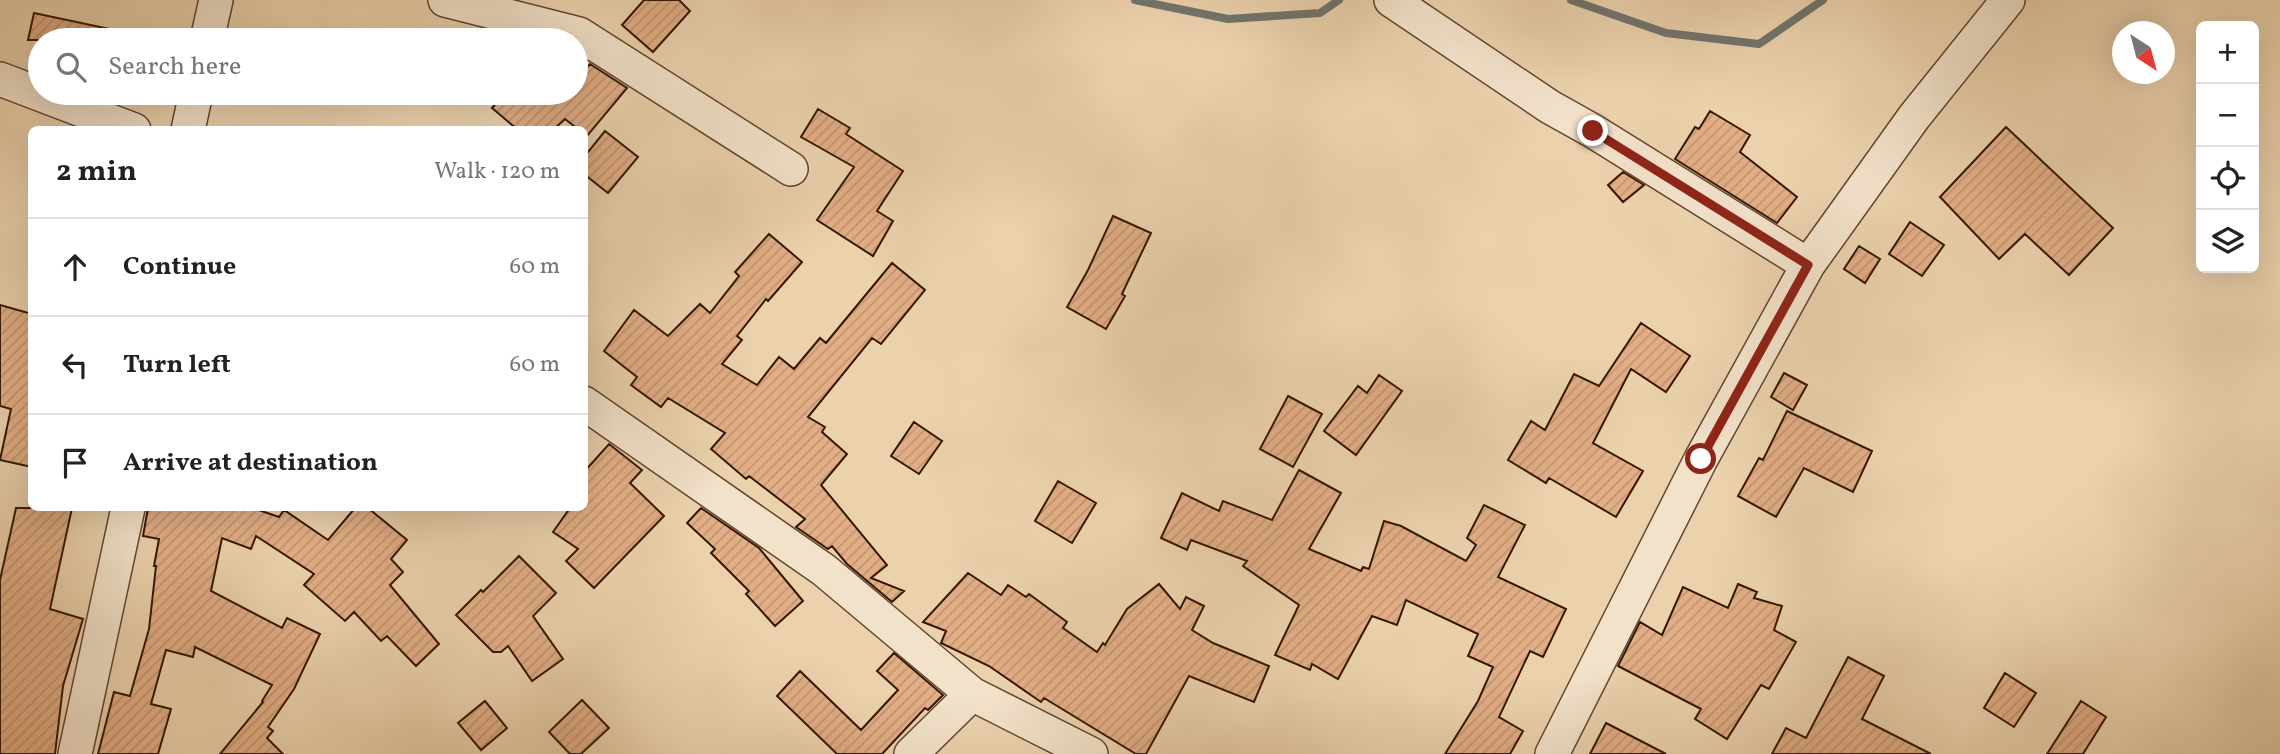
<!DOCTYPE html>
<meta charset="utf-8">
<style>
:root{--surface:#fff;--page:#f2f2f2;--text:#222;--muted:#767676;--line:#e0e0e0}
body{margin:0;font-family:Vollkorn,serif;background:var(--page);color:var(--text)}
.controls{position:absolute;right:21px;top:21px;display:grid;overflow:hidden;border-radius:10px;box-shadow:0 7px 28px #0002}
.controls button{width:63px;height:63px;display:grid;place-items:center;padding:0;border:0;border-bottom:2px solid var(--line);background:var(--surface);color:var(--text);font:35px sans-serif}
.compass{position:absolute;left:2112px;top:21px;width:63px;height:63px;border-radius:50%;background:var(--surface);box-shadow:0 7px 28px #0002;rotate:144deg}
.stop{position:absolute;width:21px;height:21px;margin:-16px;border:5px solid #8f2418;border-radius:50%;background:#fff}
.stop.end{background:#8f2418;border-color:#fff;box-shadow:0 2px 7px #0008}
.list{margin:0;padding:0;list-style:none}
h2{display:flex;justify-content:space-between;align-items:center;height:91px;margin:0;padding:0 28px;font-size:30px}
h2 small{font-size:23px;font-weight:400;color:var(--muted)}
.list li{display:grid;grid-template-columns:46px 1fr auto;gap:21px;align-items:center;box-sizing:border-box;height:98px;padding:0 28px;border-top:2px solid var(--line)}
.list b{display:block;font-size:26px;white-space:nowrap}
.list em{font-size:23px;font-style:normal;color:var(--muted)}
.icon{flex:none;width:38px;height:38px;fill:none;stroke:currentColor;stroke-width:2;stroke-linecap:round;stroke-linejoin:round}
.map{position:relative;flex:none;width:2280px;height:754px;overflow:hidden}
.search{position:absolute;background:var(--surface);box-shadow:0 7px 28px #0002;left:28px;top:28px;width:560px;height:77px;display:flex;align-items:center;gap:18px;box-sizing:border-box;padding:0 24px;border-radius:38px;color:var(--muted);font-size:26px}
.panel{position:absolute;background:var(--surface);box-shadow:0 7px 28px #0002;left:28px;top:126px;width:560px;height:385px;border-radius:10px}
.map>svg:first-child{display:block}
</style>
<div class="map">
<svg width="2280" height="754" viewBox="0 0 2280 754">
<defs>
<pattern id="building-hatch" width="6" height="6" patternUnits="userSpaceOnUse" patternTransform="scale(1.75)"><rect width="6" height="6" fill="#e2ae85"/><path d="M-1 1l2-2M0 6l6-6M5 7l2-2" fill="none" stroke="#c29571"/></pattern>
</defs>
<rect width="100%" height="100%" fill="#ebd2ad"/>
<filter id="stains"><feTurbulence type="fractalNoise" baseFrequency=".00286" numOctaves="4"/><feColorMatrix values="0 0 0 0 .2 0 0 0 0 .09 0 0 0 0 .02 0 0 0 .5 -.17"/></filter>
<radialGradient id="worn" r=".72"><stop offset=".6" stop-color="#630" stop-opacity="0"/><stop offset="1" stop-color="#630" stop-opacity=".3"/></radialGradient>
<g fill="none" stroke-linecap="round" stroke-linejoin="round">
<!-- stream -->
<path stroke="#72756d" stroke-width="8" d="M 1135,0 L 1228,19 L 1320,13 L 1339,0
M 1571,0 L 1666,33 L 1759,44 L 1823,0"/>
</g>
<!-- building -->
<path fill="url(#building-hatch)" stroke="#341603" stroke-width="2" d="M 644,0 L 679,0 L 690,11 L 653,52 L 622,25 Z
M 34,13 L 119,31 L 118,40 L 28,40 Z
M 590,64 L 627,88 L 587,136 L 584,134 L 584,130 L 579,130 L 565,119 L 553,130 L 518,130 L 492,108 L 505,93 L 576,93 L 576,80 Z
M 818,109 L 850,128 L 846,134 L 903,171 L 877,211 L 893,221 L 873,256 L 817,220 L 854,167 L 801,137 Z
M 1710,111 L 1750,135 L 1740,152 L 1797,197 L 1777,223 L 1675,159 L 1695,127 L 1699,129 Z
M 2006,127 L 2113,228 L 2069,275 L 2025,234 L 1999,259 L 1940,197 Z
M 605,131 L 638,157 L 608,193 L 584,174 L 584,157 Z
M 1623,172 L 1644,185 L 1623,202 L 1608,185 Z
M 1113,216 L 1151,233 L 1122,294 L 1125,296 L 1106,329 L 1067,307 L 1088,270 Z
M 1910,222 L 1944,245 L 1922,276 L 1889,254 Z
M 769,234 L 802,262 L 768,301 L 766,299 L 737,336 L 742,340 L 722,364 L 757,385 L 779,357 L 794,369 L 820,338 L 826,343 L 892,263 L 925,290 L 881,344 L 872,338 L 808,417 L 825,427 L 822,432 L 847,454 L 821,485 L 887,565 L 871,578 L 904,591 L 892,602 L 847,564 L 832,546 L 828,549 L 796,527 L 805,519 L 749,476 L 746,479 L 711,449 L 725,433 L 668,398 L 661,407 L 631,385 L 637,377 L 604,351 L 634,310 L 668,336 L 700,304 L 710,313 L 739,276 L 735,272 Z
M 1859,246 L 1880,259 L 1865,283 L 1844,269 Z
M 0,305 L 32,314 L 32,467 L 0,460 L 11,409 L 0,406 Z
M 1641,323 L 1690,356 L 1666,392 L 1631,369 L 1593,443 L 1643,471 L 1616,517 L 1549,478 L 1546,483 L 1508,460 L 1531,421 L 1545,430 L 1574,374 L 1599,386 Z
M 1784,373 L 1807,385 L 1793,410 L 1771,397 Z
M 1379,375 L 1402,391 L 1356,455 L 1324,431 L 1358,386 L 1367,393 Z
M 1288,396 L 1322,414 L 1293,467 L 1260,449 Z
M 1787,411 L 1872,451 L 1853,492 L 1804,468 L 1776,517 L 1738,496 L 1759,458 L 1763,460 Z
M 914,422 L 942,441 L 919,474 L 891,456 Z
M 609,444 L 642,470 L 630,483 L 664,516 L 594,588 L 566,561 L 578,549 L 553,532 L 570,508 L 584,508 L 584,472 Z
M 1299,470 L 1341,493 L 1309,549 L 1361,571 L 1363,567 L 1369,569 L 1384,521 L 1401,526 L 1466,561 L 1476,545 L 1467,538 L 1484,505 L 1525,525 L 1498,577 L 1566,609 L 1543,657 L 1530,651 L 1499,717 L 1523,731 L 1510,754 L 1445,754 L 1478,701 L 1493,667 L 1468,656 L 1478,634 L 1406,600 L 1397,625 L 1372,616 L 1338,679 L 1312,664 L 1310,670 L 1275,655 L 1299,605 L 1243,566 L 1247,561 L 1191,540 L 1187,550 L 1161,538 L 1182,493 L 1219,511 L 1223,501 L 1272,520 Z
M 1058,481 L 1096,503 L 1072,543 L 1035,521 Z
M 16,508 L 72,508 L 50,609 L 83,619 L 63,686 L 55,754 L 0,754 L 0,580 Z
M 148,508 L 253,508 L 279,517 L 284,510 L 328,540 L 355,508 L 368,508 L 407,540 L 391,559 L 403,572 L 390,585 L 439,644 L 416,666 L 387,636 L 381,641 L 354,612 L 345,621 L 304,585 L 314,574 L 256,536 L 251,549 L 222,538 L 211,591 L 282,628 L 287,618 L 320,634 L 294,689 L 268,727 L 273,731 L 267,738 L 283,754 L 220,754 L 263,702 L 262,701 L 272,685 L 195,647 L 193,657 L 166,650 L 151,704 L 171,709 L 158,754 L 98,754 L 114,692 L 130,696 L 149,629 L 156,566 L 154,566 L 159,539 L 143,536 Z
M 701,508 L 759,548 L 803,601 L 775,626 L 746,594 L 749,591 L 711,553 L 715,549 L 687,523 Z
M 519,556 L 556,593 L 533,616 L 563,659 L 532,681 L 508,646 L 501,652 L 493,652 L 456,615 L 481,590 L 483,592 Z
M 968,573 L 1001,595 L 1008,585 L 1026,597 L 1029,594 L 1067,622 L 1063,628 L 1097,652 L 1103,643 L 1105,645 L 1127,609 L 1159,584 L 1180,609 L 1186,597 L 1204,606 L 1192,630 L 1213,643 L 1269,666 L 1254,702 L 1189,676 L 1146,754 L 1136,754 L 1044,698 L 1041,702 L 989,666 L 941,643 L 946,631 L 923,622 Z
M 1738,584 L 1757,592 L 1754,598 L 1782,606 L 1774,630 L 1796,642 L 1769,689 L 1761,685 L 1727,739 L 1695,719 L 1701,709 L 1618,666 L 1640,622 L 1662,635 L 1683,587 L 1728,608 Z
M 894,653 L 943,695 L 928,710 L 925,708 L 882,754 L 837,754 L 777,696 L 800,671 L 861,730 L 898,690 L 877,671 Z
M 1848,657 L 1884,676 L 1862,719 L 1931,754 L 1772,754 L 1786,728 L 1806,738 Z
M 2005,673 L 2036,693 L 2014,727 L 1984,708 Z
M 582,700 L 609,728 L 581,754 L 570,754 L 549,732 Z
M 485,701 L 507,728 L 481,750 L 458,723 Z
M 2081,701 L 2106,717 L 2083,754 L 2047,754 Z
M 1606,723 L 1666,754 L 1590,754 Z"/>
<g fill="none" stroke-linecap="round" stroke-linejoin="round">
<defs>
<path id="minor" d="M 445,0 L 579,34 L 791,169
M 1391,0 L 1550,107 L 1593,131 L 1808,265
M 207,40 L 216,0
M 0,79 L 134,130
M 188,130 L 196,93
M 584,403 L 824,570 L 972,694 L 1091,754
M 75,754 L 128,508
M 911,754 L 972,694
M 1552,754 L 1701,459 L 1808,265 L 1914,117 L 2008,0"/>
</defs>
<!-- minor casing -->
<use href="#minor" stroke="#62452e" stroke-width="36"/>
<!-- minor -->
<use href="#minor" stroke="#f2e2ca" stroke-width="33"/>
</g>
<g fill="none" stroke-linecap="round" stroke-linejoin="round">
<!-- route -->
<path stroke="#8f2418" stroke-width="9" d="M 1593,131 L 1808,265 L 1701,459"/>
</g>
<rect width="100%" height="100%" filter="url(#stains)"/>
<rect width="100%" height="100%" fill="url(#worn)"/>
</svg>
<div class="controls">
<button>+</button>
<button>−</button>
<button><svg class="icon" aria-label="locate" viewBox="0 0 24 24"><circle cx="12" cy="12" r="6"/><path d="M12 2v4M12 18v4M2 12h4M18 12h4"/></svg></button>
<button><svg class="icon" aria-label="layers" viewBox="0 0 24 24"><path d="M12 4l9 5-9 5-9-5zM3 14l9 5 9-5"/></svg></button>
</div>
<svg class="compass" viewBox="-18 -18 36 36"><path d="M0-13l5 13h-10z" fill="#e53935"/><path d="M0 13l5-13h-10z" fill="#767676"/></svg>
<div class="stop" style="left:1701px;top:459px"></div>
<div class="stop end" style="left:1593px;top:131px"></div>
<div class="search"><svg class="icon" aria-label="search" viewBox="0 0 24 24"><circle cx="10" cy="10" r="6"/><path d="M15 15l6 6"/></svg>Search here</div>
<section class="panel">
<h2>2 min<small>Walk · 120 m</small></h2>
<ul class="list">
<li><svg class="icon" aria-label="ahead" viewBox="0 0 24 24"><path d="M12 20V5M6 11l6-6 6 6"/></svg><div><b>Continue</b></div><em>60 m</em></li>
<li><svg class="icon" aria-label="left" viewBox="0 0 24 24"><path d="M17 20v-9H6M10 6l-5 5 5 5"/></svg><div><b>Turn left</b></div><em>60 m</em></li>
<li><svg class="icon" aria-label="arrive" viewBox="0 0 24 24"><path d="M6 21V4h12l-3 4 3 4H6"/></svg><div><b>Arrive at destination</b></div></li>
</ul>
</section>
</div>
